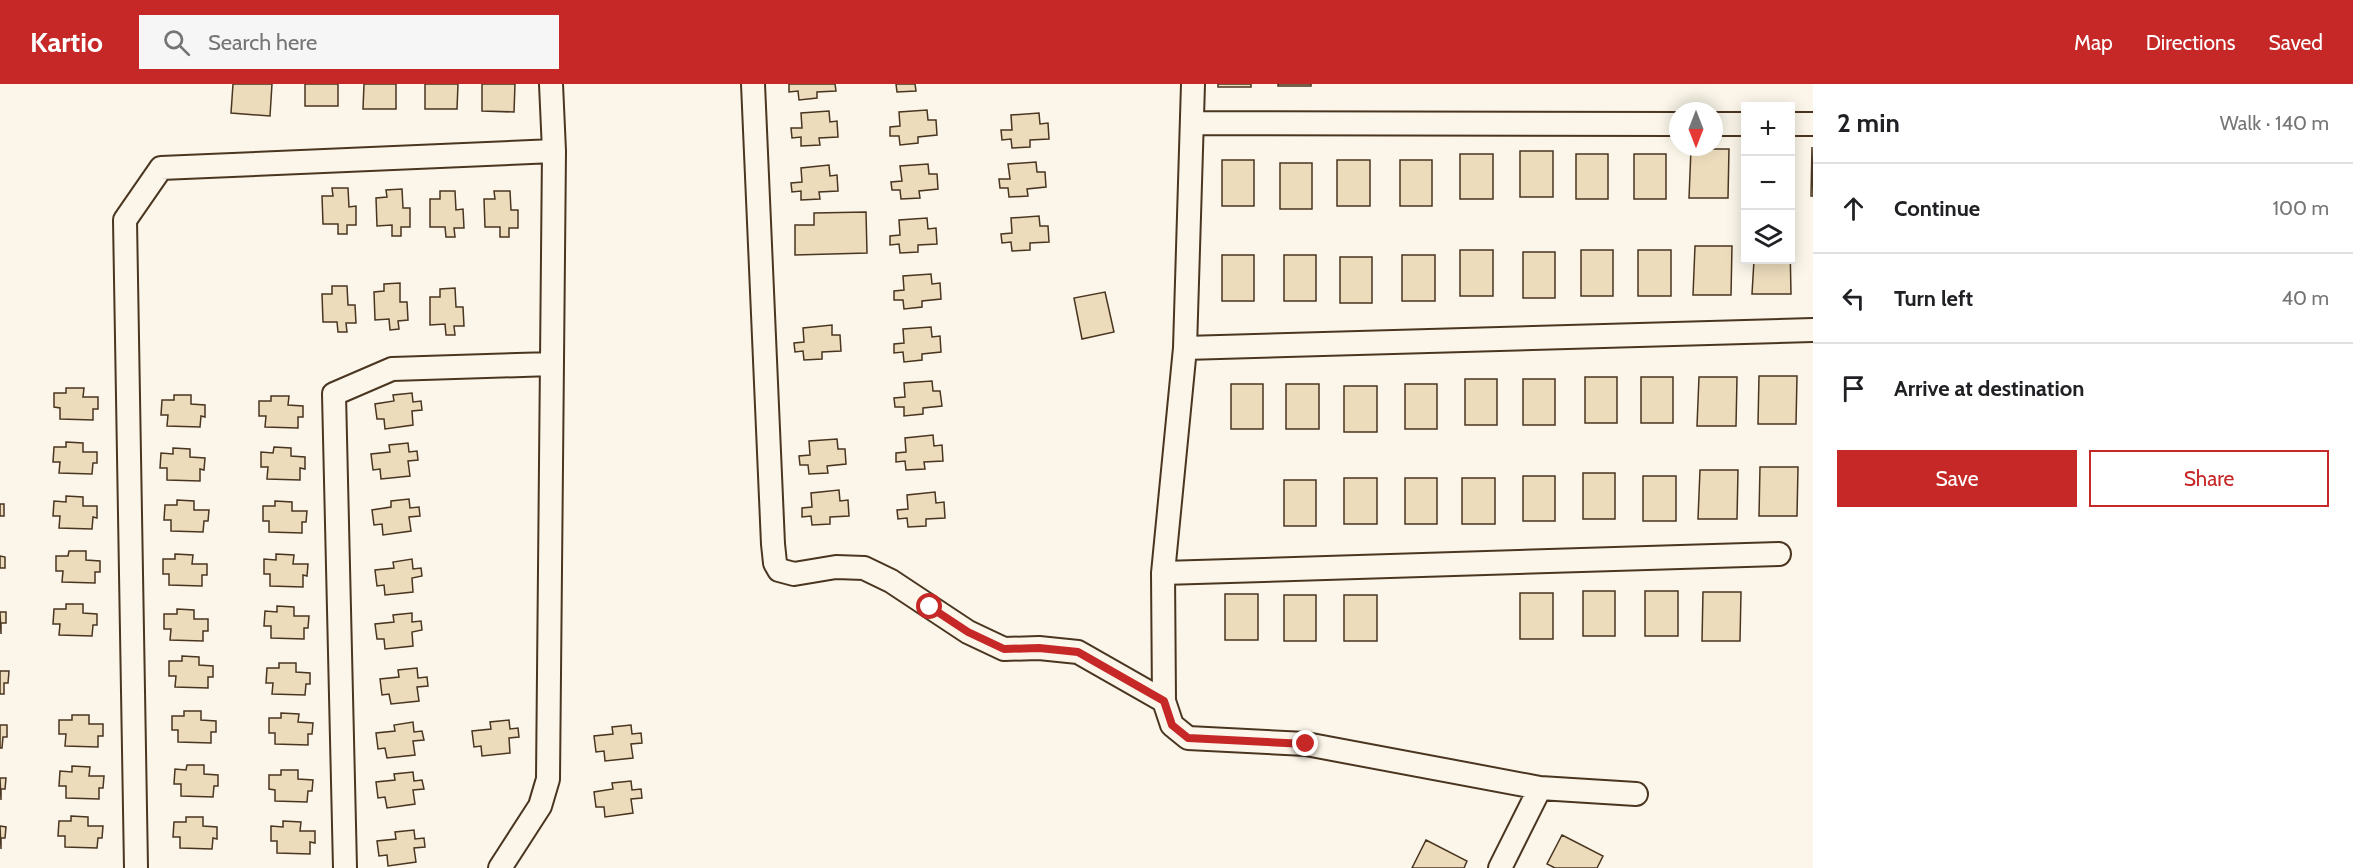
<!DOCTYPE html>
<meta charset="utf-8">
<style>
:root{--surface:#fff;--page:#f6f6f6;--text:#202124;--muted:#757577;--line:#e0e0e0;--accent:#c62828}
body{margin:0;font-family:Cabin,sans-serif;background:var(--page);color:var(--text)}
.controls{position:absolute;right:18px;top:18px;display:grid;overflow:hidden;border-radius:0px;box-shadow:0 3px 15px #0003}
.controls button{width:54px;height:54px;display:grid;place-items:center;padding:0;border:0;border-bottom:2px solid var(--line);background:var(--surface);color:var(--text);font:30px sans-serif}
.compass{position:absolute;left:1669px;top:18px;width:54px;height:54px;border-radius:50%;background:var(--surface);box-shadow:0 3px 15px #0003;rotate:180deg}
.stop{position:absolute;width:18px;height:18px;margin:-14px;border:4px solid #c62828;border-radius:50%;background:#fff}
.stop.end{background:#c62828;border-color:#fff;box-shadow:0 2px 6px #0008}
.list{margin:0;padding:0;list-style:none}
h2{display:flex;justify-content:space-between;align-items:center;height:78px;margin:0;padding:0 24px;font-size:26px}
h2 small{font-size:20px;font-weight:400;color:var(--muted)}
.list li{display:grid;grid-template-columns:39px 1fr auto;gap:18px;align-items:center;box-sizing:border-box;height:90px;padding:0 24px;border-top:2px solid var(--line)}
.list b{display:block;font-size:22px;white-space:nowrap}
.list em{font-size:20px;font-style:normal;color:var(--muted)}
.actions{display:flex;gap:12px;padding:18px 24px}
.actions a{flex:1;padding:14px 0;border:2px solid var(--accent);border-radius:0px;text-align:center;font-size:21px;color:var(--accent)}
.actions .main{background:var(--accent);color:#fff}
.icon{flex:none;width:33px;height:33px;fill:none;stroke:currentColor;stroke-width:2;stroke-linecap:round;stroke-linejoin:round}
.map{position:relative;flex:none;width:1813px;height:784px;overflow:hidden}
header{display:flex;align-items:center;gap:36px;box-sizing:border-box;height:84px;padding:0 30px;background:var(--accent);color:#fff}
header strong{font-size:28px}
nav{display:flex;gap:33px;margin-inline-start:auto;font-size:21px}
.search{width:420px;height:54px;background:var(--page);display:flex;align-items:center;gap:15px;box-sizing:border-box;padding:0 21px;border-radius:0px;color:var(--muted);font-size:22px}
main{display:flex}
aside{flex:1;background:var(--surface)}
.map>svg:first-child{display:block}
</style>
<header>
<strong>Kartio</strong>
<div class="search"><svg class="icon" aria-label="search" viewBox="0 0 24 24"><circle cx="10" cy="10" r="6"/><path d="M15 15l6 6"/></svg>Search here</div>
<nav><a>Map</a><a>Directions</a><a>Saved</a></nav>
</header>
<main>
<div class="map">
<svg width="1813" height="784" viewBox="0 0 1813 784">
<rect width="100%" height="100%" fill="#fbf6e9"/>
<!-- building -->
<path fill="#ecdcbc" stroke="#4a3520" stroke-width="1.5" d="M 233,0 L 272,0 L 270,32 L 231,29 Z
M 305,0 L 338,0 L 338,22 L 305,22 Z
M 364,0 L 396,0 L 396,25 L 363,25 Z
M 425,0 L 458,0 L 457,25 L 425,25 Z
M 482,0 L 515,0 L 514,28 L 482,27 Z
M 789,0 L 835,0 L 836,7 L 817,8 L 817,14 L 799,16 L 798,7 L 789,8 Z
M 896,0 L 915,0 L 916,7 L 897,8 Z
M 1218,0 L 1251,0 L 1251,3 L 1218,3 Z
M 1278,0 L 1311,0 L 1311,2 L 1278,2 Z
M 927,26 L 928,36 L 936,36 L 937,51 L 918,53 L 918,59 L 900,61 L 899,52 L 890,52 L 890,43 L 900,42 L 899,28 Z
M 829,27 L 830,38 L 837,37 L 838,53 L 819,54 L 820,61 L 801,62 L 801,53 L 792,54 L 791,44 L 802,44 L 801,29 Z
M 1039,29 L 1040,40 L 1048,39 L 1049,55 L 1030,56 L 1030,63 L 1012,64 L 1011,55 L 1002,56 L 1001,46 L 1012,46 L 1011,31 Z
M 1812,63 L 1813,112 L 1811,112 Z
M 1691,65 L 1729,65 L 1728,114 L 1689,114 Z
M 1520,67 L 1553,67 L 1553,113 L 1520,113 Z
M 1460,70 L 1493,70 L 1493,115 L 1460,115 Z
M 1576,70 L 1608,70 L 1608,115 L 1576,115 Z
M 1634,70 L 1666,70 L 1666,115 L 1634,115 Z
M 1222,76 L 1254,76 L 1254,122 L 1222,122 Z
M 1337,76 L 1370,76 L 1370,122 L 1337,122 Z
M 1400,76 L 1432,76 L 1432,122 L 1400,122 Z
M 1036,78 L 1037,88 L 1045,88 L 1046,103 L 1027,105 L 1028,112 L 1009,113 L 1008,104 L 1000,104 L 999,95 L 1010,95 L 1008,80 Z
M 1280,79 L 1312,79 L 1312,125 L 1280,125 Z
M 928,80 L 929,90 L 937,90 L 938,105 L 919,107 L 920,114 L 901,115 L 900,106 L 892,106 L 891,98 L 902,97 L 900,82 Z
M 829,81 L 830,92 L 837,91 L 838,107 L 819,108 L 820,115 L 801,116 L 801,107 L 792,108 L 791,99 L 802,98 L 801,84 Z
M 332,104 L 348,104 L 349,123 L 356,122 L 356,141 L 347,141 L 347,150 L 338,150 L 338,140 L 323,140 L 322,112 L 333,112 Z
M 402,105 L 403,124 L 410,124 L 410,143 L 401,143 L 401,152 L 392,152 L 392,141 L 377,142 L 376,114 L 387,113 L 386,106 Z
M 440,107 L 455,107 L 456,126 L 463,125 L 464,144 L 454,144 L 455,153 L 446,153 L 445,143 L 430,143 L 430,115 L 440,115 Z
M 494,107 L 510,107 L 511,126 L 518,126 L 518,144 L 509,144 L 509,153 L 500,153 L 500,143 L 485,143 L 484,115 L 495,115 Z
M 866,128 L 867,169 L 795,171 L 795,141 L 814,141 L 814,129 Z
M 1039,132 L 1040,142 L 1048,142 L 1049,158 L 1030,159 L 1030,166 L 1012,167 L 1011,158 L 1002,159 L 1001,150 L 1012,149 L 1011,134 Z
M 927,134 L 928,145 L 936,144 L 937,160 L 918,161 L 918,168 L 900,169 L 899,160 L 890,161 L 890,152 L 900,151 L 899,136 Z
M 1790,161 L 1791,210 L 1752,210 L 1754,176 L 1790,176 Z
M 1695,162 L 1732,162 L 1731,211 L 1693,211 Z
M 1460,166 L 1493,166 L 1493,212 L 1460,212 Z
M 1581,166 L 1613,166 L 1613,212 L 1581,212 Z
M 1638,166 L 1671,166 L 1671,212 L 1638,212 Z
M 1523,168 L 1555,168 L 1555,214 L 1523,214 Z
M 1222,171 L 1254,171 L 1254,217 L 1222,217 Z
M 1284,171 L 1316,171 L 1316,217 L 1284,217 Z
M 1402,171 L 1435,171 L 1435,217 L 1402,217 Z
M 1340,173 L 1372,173 L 1372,219 L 1340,219 Z
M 931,190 L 932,200 L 940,199 L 941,215 L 922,217 L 922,223 L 904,225 L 903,216 L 894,216 L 894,207 L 904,206 L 903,192 Z
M 400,199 L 400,218 L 407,218 L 408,236 L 398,237 L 399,245 L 390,246 L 389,235 L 375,236 L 374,208 L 384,207 L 384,200 Z
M 332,202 L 347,202 L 348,221 L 355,221 L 356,239 L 346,239 L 347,248 L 338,248 L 337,238 L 323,238 L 322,210 L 332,210 Z
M 455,204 L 456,223 L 463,223 L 464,242 L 454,242 L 455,251 L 446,251 L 445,240 L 430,241 L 430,213 L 440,213 L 440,205 Z
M 1105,208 L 1114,248 L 1082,255 L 1074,214 Z
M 832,241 L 832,251 L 840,251 L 841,267 L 822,268 L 822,275 L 804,276 L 803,267 L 795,268 L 794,259 L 804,258 L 803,244 Z
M 931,243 L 932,253 L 940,252 L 941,268 L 922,270 L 922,276 L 904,278 L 903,268 L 894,269 L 894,260 L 904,259 L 903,245 Z
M 1759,292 L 1797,292 L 1796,340 L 1758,340 Z
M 1585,293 L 1617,293 L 1617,339 L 1585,339 Z
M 1641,293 L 1673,293 L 1673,339 L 1641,339 Z
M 1699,293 L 1737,293 L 1736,342 L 1697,342 Z
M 1465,295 L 1497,295 L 1497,341 L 1465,341 Z
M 1523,295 L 1555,295 L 1555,341 L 1523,341 Z
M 932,297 L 933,307 L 940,307 L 942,322 L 923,324 L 923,330 L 904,332 L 904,323 L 895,323 L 894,314 L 905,313 L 904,299 Z
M 1231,300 L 1263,300 L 1263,345 L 1231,345 Z
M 1286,300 L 1319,300 L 1319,345 L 1286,345 Z
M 1405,300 L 1437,300 L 1437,345 L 1405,345 Z
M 1344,302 L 1377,302 L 1377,348 L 1344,348 Z
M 66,304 L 84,304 L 83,313 L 98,313 L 98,325 L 93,325 L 93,336 L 60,335 L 60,324 L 54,323 L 54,309 L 66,309 Z
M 412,309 L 413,318 L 421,317 L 422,326 L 412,327 L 413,341 L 385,345 L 384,335 L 377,335 L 375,320 L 394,317 L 393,311 Z
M 174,311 L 191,311 L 191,320 L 205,321 L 205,333 L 201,332 L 200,343 L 167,342 L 168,331 L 161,331 L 162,316 L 174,316 Z
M 271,312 L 289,312 L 288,321 L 303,322 L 303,333 L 298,333 L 298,344 L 265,343 L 266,332 L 259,332 L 259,317 L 271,317 Z
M 933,351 L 934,362 L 942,361 L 943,377 L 924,378 L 925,385 L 906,386 L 905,377 L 896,378 L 896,369 L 906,368 L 905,354 Z
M 837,355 L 838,365 L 845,365 L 846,380 L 827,382 L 828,389 L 809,390 L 808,381 L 800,381 L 799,372 L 810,371 L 809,357 Z
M 66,358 L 83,359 L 83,368 L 97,368 L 97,379 L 93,379 L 92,390 L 59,389 L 60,378 L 53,378 L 54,363 L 66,363 Z
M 408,359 L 409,368 L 417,367 L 418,376 L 408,377 L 410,392 L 381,395 L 380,385 L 373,386 L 371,370 L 390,368 L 389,361 Z
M 274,363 L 291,364 L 291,372 L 305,373 L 305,385 L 300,384 L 300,396 L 267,395 L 268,383 L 261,383 L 261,368 L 273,369 Z
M 173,364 L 190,365 L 190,373 L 205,374 L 204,386 L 200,385 L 200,397 L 167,396 L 167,384 L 160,384 L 161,369 L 173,370 Z
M 1760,383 L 1798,383 L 1797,432 L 1759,432 Z
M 1700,386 L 1738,386 L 1737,435 L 1698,435 Z
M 1583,389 L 1615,389 L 1615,435 L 1583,435 Z
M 1523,392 L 1555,392 L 1555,437 L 1523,437 Z
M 1643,392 L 1676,392 L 1676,437 L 1643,437 Z
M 1344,394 L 1377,394 L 1377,440 L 1344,440 Z
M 1405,394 L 1437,394 L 1437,440 L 1405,440 Z
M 1462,394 L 1495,394 L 1495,440 L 1462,440 Z
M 1284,396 L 1316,396 L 1316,442 L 1284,442 Z
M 839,406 L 840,417 L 848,416 L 849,432 L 830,433 L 830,440 L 812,441 L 811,432 L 802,433 L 802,424 L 812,423 L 811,409 Z
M 935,408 L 936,419 L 944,418 L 945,434 L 926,435 L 926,442 L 908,443 L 907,434 L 898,435 L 897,426 L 908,425 L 907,411 Z
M 66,412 L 83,413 L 83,422 L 97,422 L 97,434 L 93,433 L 92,445 L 59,444 L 60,432 L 53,432 L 54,417 L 66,418 Z
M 409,415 L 410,424 L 419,423 L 420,432 L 409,433 L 411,447 L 383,451 L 382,440 L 374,441 L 372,426 L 391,423 L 391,417 Z
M 177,416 L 194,417 L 194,426 L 209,426 L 208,437 L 204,437 L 203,448 L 171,447 L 171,436 L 164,436 L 165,421 L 177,421 Z
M 275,417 L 292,418 L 292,427 L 307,427 L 306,438 L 302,438 L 302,449 L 269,448 L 269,437 L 263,437 L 263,422 L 275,422 Z
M 0,420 L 4,420 L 4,432 L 0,432 Z
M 69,467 L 86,467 L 86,476 L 100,477 L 100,488 L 95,488 L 95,499 L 62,498 L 63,487 L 56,487 L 56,472 L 68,472 Z
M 175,470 L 193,471 L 192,480 L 207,480 L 207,491 L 202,491 L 202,502 L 169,501 L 169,490 L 163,490 L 163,475 L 175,475 Z
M 276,470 L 294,471 L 293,480 L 308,480 L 307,492 L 303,491 L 303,503 L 270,502 L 270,490 L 264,490 L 264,475 L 276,476 Z
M 0,472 L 5,473 L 5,484 L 0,484 Z
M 412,475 L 413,485 L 421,484 L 422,492 L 412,494 L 413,508 L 385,511 L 384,501 L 377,502 L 375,486 L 394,484 L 393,478 Z
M 1583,507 L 1615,507 L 1615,552 L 1583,552 Z
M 1645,507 L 1678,507 L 1678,552 L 1645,552 Z
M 1703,508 L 1741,508 L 1740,557 L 1702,557 Z
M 1520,509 L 1553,509 L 1553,555 L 1520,555 Z
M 1225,510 L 1258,510 L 1258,556 L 1225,556 Z
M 1284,511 L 1316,511 L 1316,557 L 1284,557 Z
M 1344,511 L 1377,511 L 1377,557 L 1344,557 Z
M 66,520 L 83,520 L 83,529 L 97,530 L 97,541 L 93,541 L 92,552 L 59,551 L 60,540 L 53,540 L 54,525 L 66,525 Z
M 277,522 L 294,523 L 294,532 L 309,532 L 308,544 L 304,544 L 304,555 L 271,554 L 271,542 L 264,542 L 265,527 L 277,528 Z
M 177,525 L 194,526 L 194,535 L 208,535 L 208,547 L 203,547 L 203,557 L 170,556 L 171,545 L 164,545 L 164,530 L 177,530 Z
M 0,528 L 6,528 L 6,539 L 1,539 L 1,550 Z
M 412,529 L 412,538 L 421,537 L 422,546 L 412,548 L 413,562 L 385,565 L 384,555 L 377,555 L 375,540 L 394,538 L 393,531 Z
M 182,572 L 199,573 L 199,581 L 213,582 L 213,593 L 208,593 L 208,604 L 175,603 L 176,592 L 169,592 L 169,577 L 182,577 Z
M 279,579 L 296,579 L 296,588 L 310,589 L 310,600 L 306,600 L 305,611 L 272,610 L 273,599 L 266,599 L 267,584 L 279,584 Z
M 417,584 L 418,594 L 427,593 L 428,602 L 417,603 L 419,617 L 391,620 L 389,610 L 382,611 L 380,595 L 399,593 L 398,586 Z
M 0,587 L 9,587 L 8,599 L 4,599 L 4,610 L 0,610 Z
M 184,627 L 201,627 L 201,636 L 216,637 L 216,648 L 211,648 L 211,659 L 178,658 L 178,646 L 172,646 L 172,632 L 184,632 Z
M 281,629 L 299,630 L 298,638 L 313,639 L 312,650 L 308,650 L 308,661 L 275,660 L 275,649 L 269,649 L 269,634 L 281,634 Z
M 72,631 L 89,631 L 89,640 L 103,640 L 103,652 L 98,652 L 98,663 L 65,662 L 66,650 L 59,650 L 59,636 L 72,636 Z
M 509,636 L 510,645 L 518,644 L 519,653 L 509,654 L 510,669 L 482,672 L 481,662 L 474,663 L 472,647 L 491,645 L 490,638 Z
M 413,638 L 414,648 L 422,647 L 424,656 L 413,657 L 415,671 L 387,674 L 385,664 L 378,665 L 376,649 L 395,647 L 394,641 Z
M 0,641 L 7,641 L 7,653 L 3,653 L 2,664 L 0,664 Z
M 631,641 L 632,650 L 641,649 L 642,659 L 631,660 L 633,674 L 605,677 L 604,667 L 596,668 L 594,652 L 613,650 L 612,643 Z
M 187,681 L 204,681 L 204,690 L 218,691 L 218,702 L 214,702 L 213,713 L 181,712 L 181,700 L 174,700 L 175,685 L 186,686 Z
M 72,682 L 90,683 L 89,692 L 104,692 L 103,704 L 99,704 L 99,715 L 66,714 L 66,702 L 59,702 L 60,687 L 72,688 Z
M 281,686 L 298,686 L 298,695 L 313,696 L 312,707 L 308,707 L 307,718 L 275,717 L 275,706 L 269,705 L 269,691 L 281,691 Z
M 413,688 L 414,697 L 422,696 L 424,705 L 413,706 L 415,720 L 387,724 L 385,713 L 378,714 L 376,698 L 395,696 L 394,690 Z
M 0,694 L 6,694 L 5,705 L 1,705 L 1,716 Z
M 631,697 L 632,706 L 641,705 L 642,714 L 631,715 L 633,729 L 605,733 L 604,723 L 596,723 L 594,708 L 613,705 L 612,699 Z
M 71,732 L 88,733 L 88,742 L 103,742 L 102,754 L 98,754 L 97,764 L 65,763 L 65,752 L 58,752 L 59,737 L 71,737 Z
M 186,733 L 203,733 L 203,742 L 217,743 L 217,755 L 213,754 L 212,765 L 180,764 L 180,753 L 173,753 L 174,738 L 186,738 Z
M 283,737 L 301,738 L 300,747 L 315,747 L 315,759 L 310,758 L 310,770 L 277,769 L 277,757 L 271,757 L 271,742 L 283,743 Z
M 0,742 L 6,743 L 5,754 L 1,754 L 1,765 Z
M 414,746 L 415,755 L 424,754 L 425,763 L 414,764 L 416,778 L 388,782 L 387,771 L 379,772 L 377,757 L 396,755 L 395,748 Z
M 1562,751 L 1603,772 L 1597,784 L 1555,784 L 1547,780 Z
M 1426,756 L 1467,777 L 1464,784 L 1412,784 Z"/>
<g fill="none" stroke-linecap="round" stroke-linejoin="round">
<defs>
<path id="minor" d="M 753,0 L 773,460 L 775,479 L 779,486 L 794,490 L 836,483 L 864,484 L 891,497 L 968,548 L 1004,565 L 1039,564 L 1078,568 L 1164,617
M 1193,0 L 1185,264 L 1163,489 L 1164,617 L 1172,641 L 1188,654 L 1306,660 L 1540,704 L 1636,710
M 1192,39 L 1678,40
M 1714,40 L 1746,40
M 1790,40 L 1813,40
M 1185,264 L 1813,246
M 1163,489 L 1779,470
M 136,784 L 125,136 L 161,84 L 554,67
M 345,784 L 334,310 L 392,285 L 552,280
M 500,784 L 540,722 L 548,695 L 554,67 L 551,0
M 1500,784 L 1540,704"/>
</defs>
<!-- minor casing -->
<use href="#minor" stroke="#4a3520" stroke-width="26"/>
<!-- minor -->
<use href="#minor" stroke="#fbf6e9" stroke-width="22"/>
</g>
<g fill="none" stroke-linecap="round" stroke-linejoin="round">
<!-- route -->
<path stroke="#c62828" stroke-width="8" d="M 930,523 L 968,548 L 1004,565 L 1039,564 L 1078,568 L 1164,617 L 1172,641 L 1188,654 L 1306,660"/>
</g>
</svg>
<div class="controls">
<button>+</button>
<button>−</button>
<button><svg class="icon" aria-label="layers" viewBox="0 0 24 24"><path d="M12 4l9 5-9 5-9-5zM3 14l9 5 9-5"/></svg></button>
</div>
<svg class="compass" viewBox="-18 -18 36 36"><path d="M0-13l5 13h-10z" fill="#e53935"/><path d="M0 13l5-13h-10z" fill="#757577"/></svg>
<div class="stop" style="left:930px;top:523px"></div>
<div class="stop end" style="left:1306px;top:660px"></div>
</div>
<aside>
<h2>2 min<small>Walk · 140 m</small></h2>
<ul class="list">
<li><svg class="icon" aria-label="ahead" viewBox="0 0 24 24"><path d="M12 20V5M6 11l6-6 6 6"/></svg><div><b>Continue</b></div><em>100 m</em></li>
<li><svg class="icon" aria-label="left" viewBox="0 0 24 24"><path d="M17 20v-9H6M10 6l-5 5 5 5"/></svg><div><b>Turn left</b></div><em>40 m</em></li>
<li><svg class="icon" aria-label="arrive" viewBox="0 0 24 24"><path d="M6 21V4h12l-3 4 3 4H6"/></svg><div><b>Arrive at destination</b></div></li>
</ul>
<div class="actions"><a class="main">Save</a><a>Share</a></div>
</aside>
</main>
